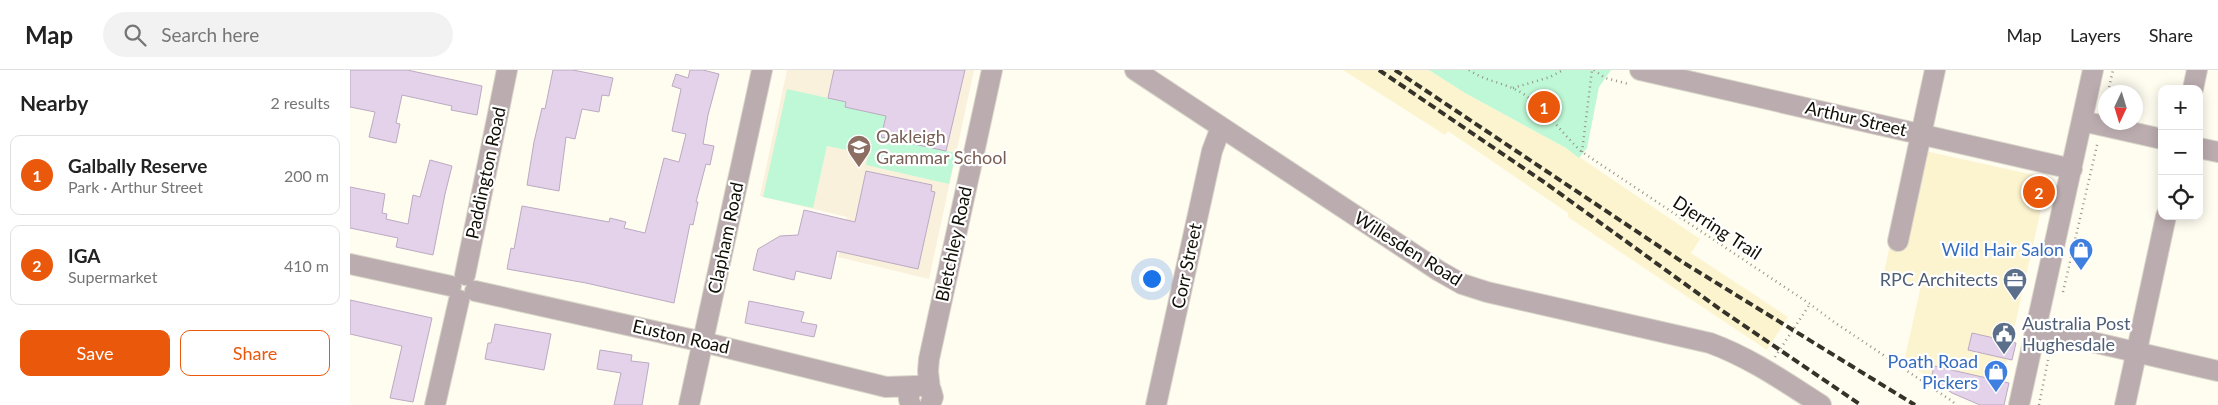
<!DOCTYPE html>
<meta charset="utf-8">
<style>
:root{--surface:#fff;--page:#f2f2f2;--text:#222;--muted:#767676;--line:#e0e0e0;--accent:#ea580c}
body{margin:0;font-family:Lato,sans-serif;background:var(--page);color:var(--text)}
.controls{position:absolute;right:15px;top:15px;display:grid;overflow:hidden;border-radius:10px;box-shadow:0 2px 12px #0003}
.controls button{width:45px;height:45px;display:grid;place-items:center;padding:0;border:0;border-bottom:1px solid var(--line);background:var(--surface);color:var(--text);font:25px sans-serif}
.compass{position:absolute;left:1748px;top:15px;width:45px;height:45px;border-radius:50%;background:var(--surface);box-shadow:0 2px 12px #0003;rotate:184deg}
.you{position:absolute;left:801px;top:208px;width:18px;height:18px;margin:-12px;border:4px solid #fff;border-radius:50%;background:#1a73e8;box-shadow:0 0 0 8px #1a73e833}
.badge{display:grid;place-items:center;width:32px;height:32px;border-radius:50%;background:var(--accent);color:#fff;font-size:16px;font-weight:700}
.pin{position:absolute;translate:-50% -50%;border:2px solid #fff;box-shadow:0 1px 5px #0006}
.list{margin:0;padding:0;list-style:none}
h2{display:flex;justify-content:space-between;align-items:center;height:65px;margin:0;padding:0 20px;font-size:21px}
h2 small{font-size:16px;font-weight:400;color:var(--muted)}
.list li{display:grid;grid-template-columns:32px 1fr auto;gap:15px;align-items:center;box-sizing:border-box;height:80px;margin:0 10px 10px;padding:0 10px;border:1px solid var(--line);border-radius:10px}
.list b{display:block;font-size:19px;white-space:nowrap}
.list p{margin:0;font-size:16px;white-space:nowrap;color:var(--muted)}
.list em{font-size:16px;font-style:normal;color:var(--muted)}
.actions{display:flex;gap:10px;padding:15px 20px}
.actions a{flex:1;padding:11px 0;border:1px solid var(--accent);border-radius:10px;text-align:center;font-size:18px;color:var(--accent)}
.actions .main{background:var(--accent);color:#fff}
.icon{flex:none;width:28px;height:28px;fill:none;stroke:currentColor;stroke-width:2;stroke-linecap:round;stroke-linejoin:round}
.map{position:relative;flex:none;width:1868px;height:335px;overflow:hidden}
header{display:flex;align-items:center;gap:30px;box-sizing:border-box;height:70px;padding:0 25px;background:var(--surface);border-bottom:1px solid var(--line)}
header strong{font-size:24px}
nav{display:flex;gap:28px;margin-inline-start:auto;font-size:18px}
.search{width:350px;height:45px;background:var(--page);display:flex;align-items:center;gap:12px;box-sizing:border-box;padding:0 18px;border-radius:28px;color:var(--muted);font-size:19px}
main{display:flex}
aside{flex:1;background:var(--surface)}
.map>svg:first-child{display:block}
</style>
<header>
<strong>Map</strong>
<div class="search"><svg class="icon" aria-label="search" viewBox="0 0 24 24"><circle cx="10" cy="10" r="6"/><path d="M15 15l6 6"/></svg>Search here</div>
<nav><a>Map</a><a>Layers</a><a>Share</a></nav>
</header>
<main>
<aside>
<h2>Nearby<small>2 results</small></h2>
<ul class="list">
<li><span class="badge">1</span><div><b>Galbally Reserve</b><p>Park · Arthur Street</p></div><em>200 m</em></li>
<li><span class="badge">2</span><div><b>IGA</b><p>Supermarket</p></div><em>410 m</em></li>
</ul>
<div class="actions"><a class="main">Save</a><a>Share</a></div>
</aside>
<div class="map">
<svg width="1868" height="335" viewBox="0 0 1868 335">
<rect width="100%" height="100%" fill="#fffcf0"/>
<!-- built -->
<path fill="#fcf4cf" d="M 993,0 L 1079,0 L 1115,23 L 1216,78 L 1350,169 L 1341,183 L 1438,247 L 1417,280 L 1218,147 L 1218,143 L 1098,61 L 1095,65 Z
M 1561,78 L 1698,108 L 1647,335 L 1630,335 L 1602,323 L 1554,291 L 1571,216 L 1533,207 Z"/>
<!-- education -->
<path fill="#faf1dc" d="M 437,0 L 624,0 L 579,209 L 488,187 L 497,147 L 410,126 Z"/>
<!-- green -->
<path fill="#bff8d6" d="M 1079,0 L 1261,0 L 1249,17 L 1237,78 L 1229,88 L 1216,78 L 1115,23 Z
M 437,19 L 496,32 L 536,46 L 531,67 L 606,83 L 599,114 L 516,95 L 518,84 L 477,76 L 463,138 L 413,127 Z"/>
<!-- building -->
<path fill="#e4d2eb" stroke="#bbaac1" d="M 0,0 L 57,0 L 132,16 L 127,45 L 101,40 L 102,36 L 52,25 L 46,53 L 50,54 L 46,73 L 19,67 L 25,42 L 0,37 Z
M 203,0 L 223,0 L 263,8 L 259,26 L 252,25 L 249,42 L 232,39 L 225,69 L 216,67 L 209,121 L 177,115 L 184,72 L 192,38 L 195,39 Z
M 340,0 L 353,0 L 369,4 L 358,45 L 353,74 L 364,76 L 360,95 L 356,94 L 346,132 L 348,132 L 343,155 L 340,154 L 324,233 L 236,213 L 157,199 L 161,178 L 164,179 L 172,136 L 259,152 L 260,148 L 276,152 L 274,158 L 295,163 L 314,88 L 329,92 L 336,64 L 322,61 L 331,19 L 322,16 L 326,4 L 338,8 Z
M 484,0 L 615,0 L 596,81 L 531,67 L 536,46 L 495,37 L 496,32 L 478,28 Z
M 80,90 L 102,96 L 95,124 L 83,185 L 46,177 L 48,168 L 0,158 L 0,117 L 35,124 L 32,143 L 37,144 L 36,149 L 58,154 L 63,125 L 70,127 Z
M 516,101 L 582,115 L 581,121 L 585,122 L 568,199 L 487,181 L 481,209 L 446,201 L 444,210 L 403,200 L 408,179 L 430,166 L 448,165 L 454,140 L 505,152 Z
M 0,230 L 82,248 L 63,332 L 40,328 L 52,276 L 0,264 Z
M 399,231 L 454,242 L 451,252 L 467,255 L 464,267 L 395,253 Z
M 145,254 L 201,264 L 194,300 L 135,289 L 138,273 L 141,273 Z
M 1622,263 L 1666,273 L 1662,290 L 1618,280 Z
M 250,280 L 282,285 L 281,291 L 299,293 L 292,335 L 264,335 L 271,303 L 247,299 Z
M 1584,296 L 1659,313 L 1654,335 L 1630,335 L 1602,323 L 1581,309 Z"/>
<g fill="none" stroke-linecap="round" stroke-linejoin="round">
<defs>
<path id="minor" d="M 785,0 L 1089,201 L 1112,214 L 1137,222 L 1360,273 C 1401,288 1435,312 1471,335
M 1290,0 L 1722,99
M 1843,19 L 1847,0
M 1732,51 L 1812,69
M 1849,78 L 1868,82
M 1548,171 L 1585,0
M 0,194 L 101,216
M 115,205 L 157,0
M 125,221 L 353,272 L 536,317 L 565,316
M 1686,259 L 1868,301
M 580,319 L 578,301 L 579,289 L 642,0
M 85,335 L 109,230
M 339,335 L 412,0
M 561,335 C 556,326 560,317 571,315 L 581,320 L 583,327 L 580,335
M 806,335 L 862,81 L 871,57
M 1669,335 L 1743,0
M 1775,335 L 1816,146"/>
</defs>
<!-- minor casing -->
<use href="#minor" stroke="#d9d6ca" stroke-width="22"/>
<!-- path -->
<path stroke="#959287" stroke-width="2.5" stroke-dasharray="1 4" stroke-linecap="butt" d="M 1119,0 C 1136,12 1158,13 1175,25 C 1200,43 1211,63 1232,82 L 1460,234 L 1484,252 L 1602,331 L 1606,335
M 1244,0 L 1255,8 L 1279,14
M 1163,18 L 1200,7 L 1213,0
M 1758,22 L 1763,0
M 1232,82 L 1242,0
M 1713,222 L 1748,71
M 1425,287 L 1460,234
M 1689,335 L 1700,280"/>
<!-- minor -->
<use href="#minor" stroke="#bbacaf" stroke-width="20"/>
<!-- rail -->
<path stroke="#353229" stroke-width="4" stroke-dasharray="8 4" stroke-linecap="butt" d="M 1029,0 L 1194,112 L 1371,240 L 1511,335
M 1045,0 L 1334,193 L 1565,335"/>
</g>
<!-- icons -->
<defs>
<symbol id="school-pin" viewBox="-11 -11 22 30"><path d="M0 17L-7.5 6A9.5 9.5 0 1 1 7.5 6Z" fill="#8d6e63" stroke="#fff"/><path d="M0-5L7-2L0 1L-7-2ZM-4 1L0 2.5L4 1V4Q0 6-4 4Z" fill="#fff"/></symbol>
<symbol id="shop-pin" viewBox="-11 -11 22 30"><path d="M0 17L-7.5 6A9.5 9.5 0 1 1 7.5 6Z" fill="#3f7fe0" stroke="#fff"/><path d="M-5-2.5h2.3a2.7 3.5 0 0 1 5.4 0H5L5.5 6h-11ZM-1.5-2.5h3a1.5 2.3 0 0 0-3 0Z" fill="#fff"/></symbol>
<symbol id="office-pin" viewBox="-11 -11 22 30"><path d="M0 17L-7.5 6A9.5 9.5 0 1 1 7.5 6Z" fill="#5c6f8a" stroke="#fff"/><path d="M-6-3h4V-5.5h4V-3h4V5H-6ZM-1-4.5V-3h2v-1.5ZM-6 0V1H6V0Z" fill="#fff"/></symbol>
<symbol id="civic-pin" viewBox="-11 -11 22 30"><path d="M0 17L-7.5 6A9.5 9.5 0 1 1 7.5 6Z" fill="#5c6f8a" stroke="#fff"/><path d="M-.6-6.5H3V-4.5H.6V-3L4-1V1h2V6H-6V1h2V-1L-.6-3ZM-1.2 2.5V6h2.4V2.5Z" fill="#fff"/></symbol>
</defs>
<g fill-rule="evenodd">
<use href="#school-pin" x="495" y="63" width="28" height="38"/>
<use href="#shop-pin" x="1717" y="166" width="28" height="38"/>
<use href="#office-pin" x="1651" y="196" width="28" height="38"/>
<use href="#civic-pin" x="1640" y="250" width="28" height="38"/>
<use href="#shop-pin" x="1632" y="288" width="28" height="38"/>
</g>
<g text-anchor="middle" stroke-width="4.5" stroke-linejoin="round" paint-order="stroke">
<!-- street labels -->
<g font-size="18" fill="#110e05" stroke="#fff">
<text transform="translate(1506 49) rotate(13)" y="6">Arthur Street</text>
<text transform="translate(136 103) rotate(-78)" y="6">Paddington Road</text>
<text transform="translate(1367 158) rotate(33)" y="6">Djerring Trail</text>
<text transform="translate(376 168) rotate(-78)" y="6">Clapham Road</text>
<text transform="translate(604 174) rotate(-78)" y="6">Bletchley Road</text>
<text transform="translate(1058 179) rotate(32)" y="6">Willesden Road</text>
<text transform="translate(837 196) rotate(-78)" y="6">Corr Street</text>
<text transform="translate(331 267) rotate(13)" y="6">Euston Road</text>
</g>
<!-- education labels -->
<g font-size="18" fill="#785e54" stroke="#fff" text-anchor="start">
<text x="526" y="73">Oakleigh<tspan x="526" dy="21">Grammar School</tspan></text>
</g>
<!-- shop labels -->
<g font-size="18" fill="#366cbe" stroke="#fff" text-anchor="end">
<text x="1714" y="186">Wild Hair Salon</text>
<text x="1628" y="298">Poath Road<tspan x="1628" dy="21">Pickers</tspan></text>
</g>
<!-- service labels -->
<g font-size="18" fill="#4e5e75" stroke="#fff" text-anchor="end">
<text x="1648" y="216">RPC Architects</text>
<text x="1672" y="260" text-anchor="start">Australia Post<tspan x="1672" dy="21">Hughesdale</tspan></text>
</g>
</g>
</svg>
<div class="controls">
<button>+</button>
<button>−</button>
<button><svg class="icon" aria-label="locate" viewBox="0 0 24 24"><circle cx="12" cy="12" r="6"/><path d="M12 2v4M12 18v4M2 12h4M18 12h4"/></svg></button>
</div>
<svg class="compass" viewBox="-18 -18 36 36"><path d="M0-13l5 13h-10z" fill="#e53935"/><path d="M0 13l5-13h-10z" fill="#767676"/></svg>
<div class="you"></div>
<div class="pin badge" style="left:1194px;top:37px">1</div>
<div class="pin badge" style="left:1689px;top:122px">2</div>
</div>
</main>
